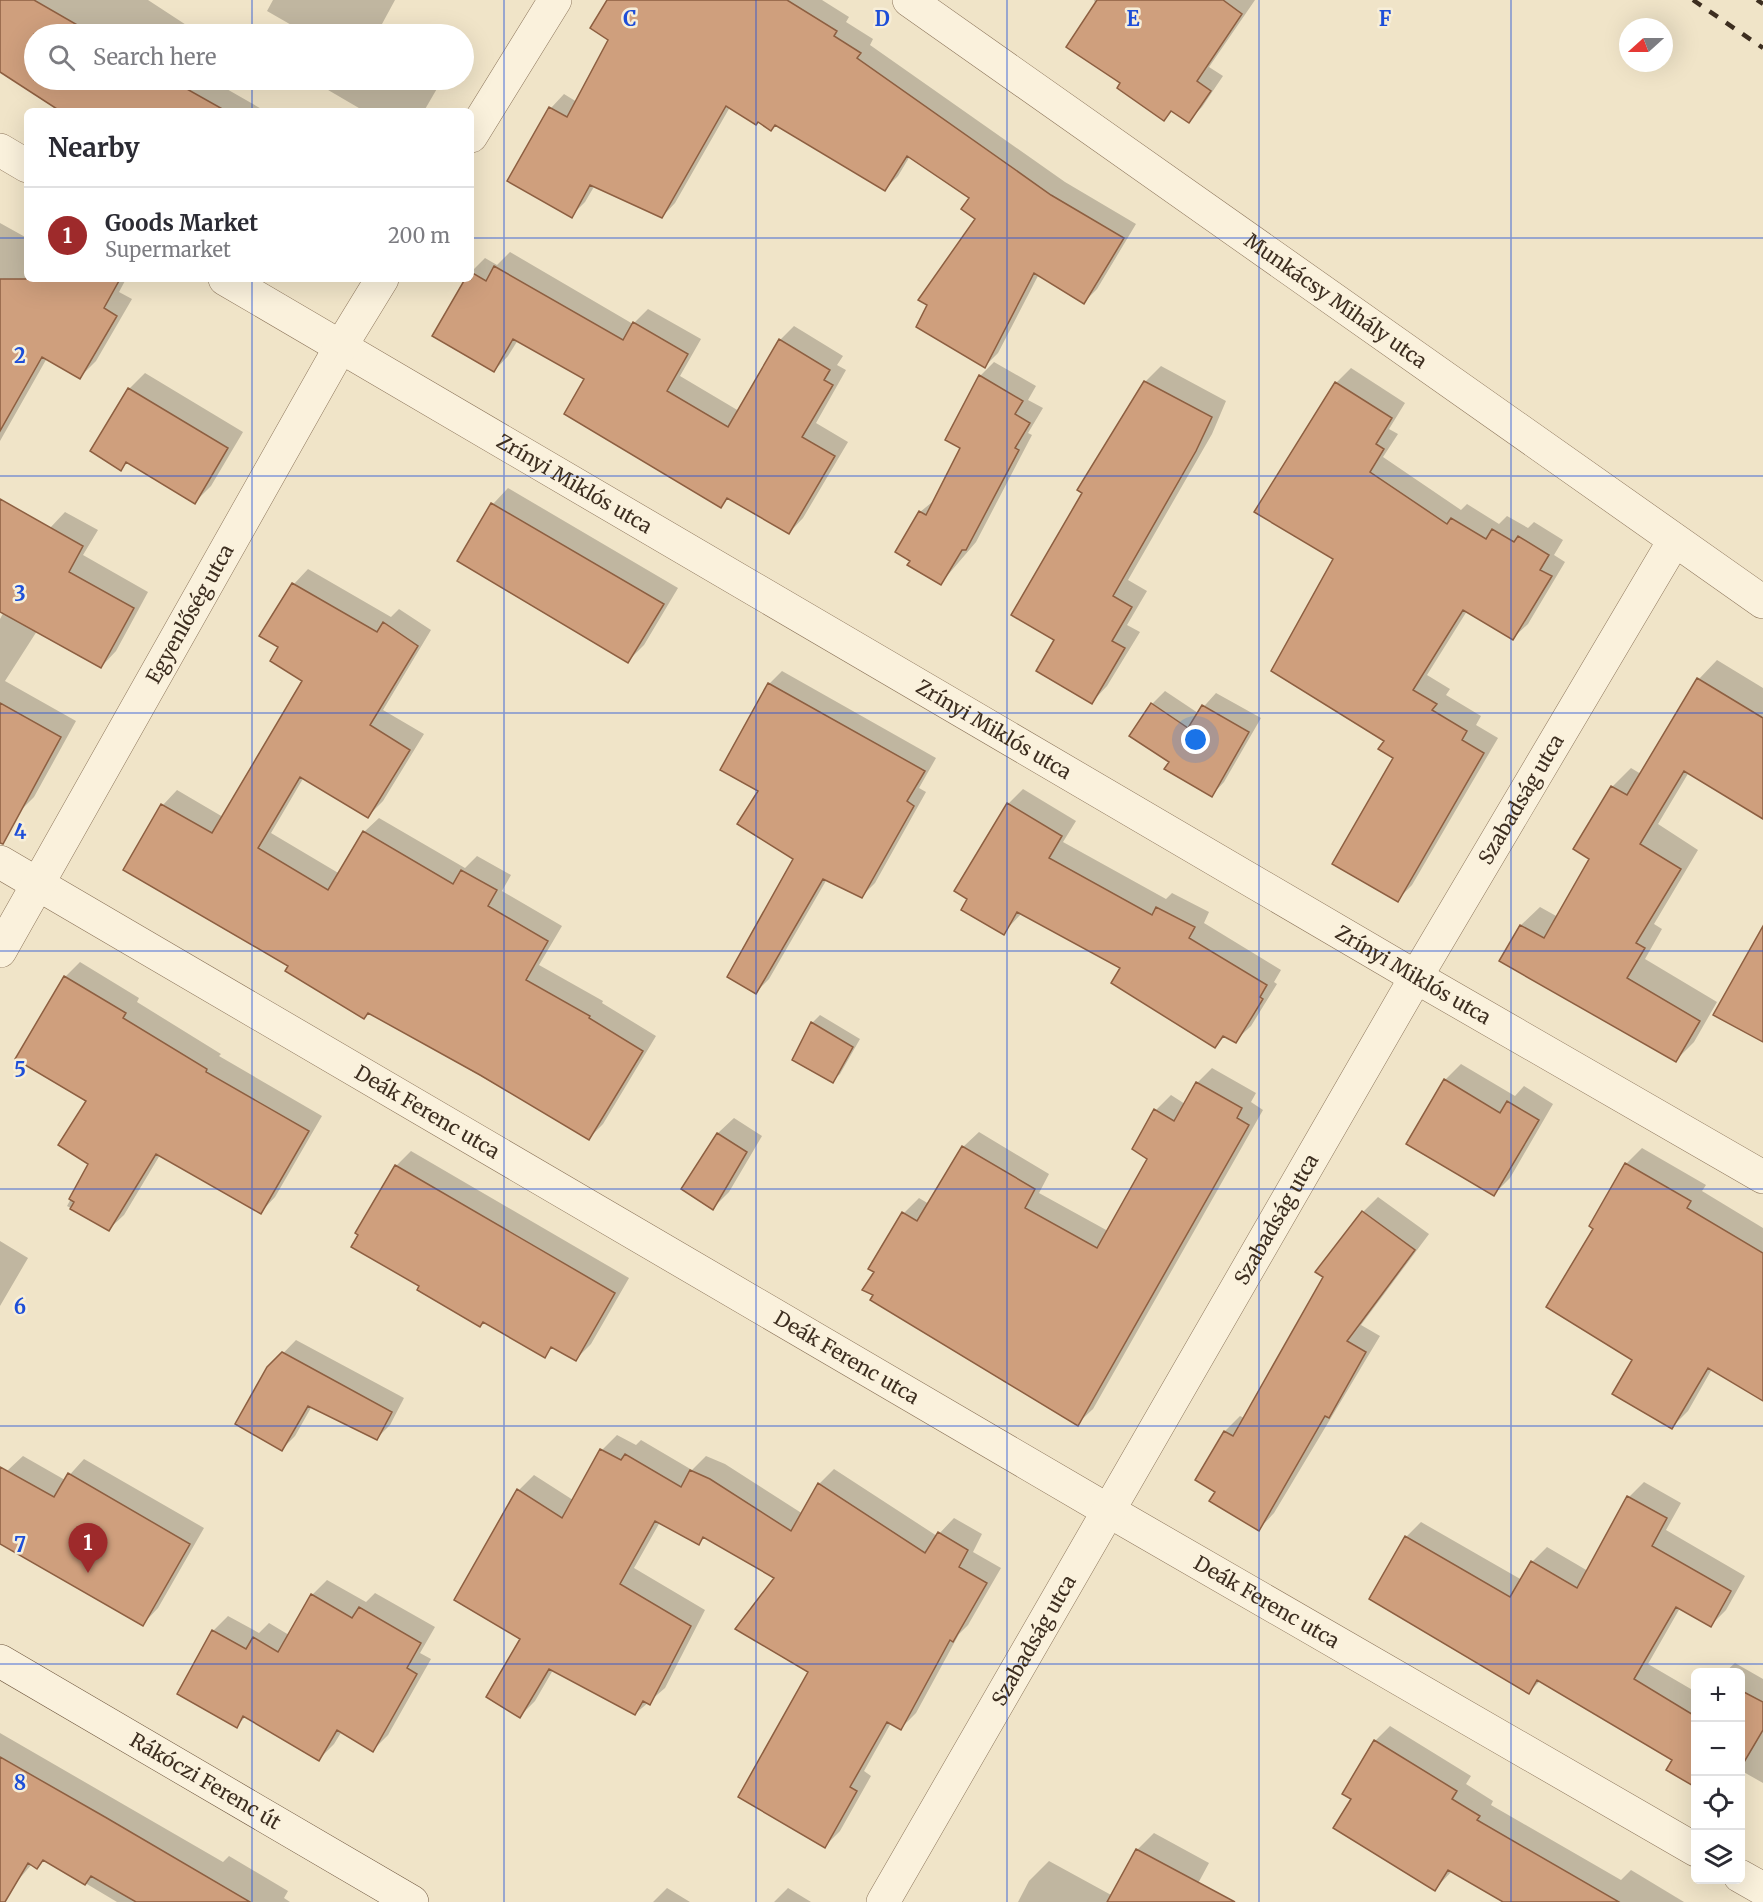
<!DOCTYPE html>
<meta charset="utf-8">
<style>
:root{--surface:#fff;--page:#f7f7f7;--text:#2b2b33;--muted:#7c7c81;--line:#e1e1e2;--accent:#9e2a2b}
body{margin:0;font-family:Merriweather,serif;background:var(--page);color:var(--text)}
.controls{position:absolute;right:18px;bottom:18px;display:grid;overflow:hidden;border-radius:9px;box-shadow:0 6px 24px #0002}
.controls button{width:54px;height:54px;display:grid;place-items:center;padding:0;border:0;border-bottom:2px solid var(--line);background:var(--surface);color:var(--text);font:30px sans-serif}
.compass{position:absolute;left:1619px;top:18px;width:54px;height:54px;border-radius:50%;background:var(--surface);box-shadow:0 6px 24px #0002;rotate:249deg}
.you{position:absolute;left:1196px;top:740px;width:21px;height:21px;margin:-15px;border:4px solid #fff;border-radius:50%;background:#1a73e8;box-shadow:0 0 0 9px #1a73e833}
.badge{display:grid;place-items:center;width:39px;height:39px;border-radius:50%;background:var(--accent);color:#fff;font-size:20px;font-weight:700}
.pin{position:absolute;translate:-50% -50px;filter:drop-shadow(0 2px 3px #0008)}
.pin::after{content:'';position:absolute;top:32px;width:21px;height:18px;background:inherit;clip-path:polygon(0 0,100% 0,50% 100%)}
.list{margin:0;padding:0;list-style:none}
h2{display:flex;justify-content:space-between;align-items:center;height:78px;margin:0;padding:0 24px;font-size:26px}
h2 small{font-size:20px;font-weight:400;color:var(--muted)}
.list li{display:grid;grid-template-columns:39px 1fr auto;gap:18px;align-items:center;box-sizing:border-box;height:96px;padding:0 24px;border-top:2px solid var(--line)}
.list b{display:block;font-size:22px;white-space:nowrap}
.list p{margin:0;font-size:20px;white-space:nowrap;color:var(--muted)}
.list em{font-size:20px;font-style:normal;color:var(--muted)}
.icon{flex:none;width:33px;height:33px;fill:none;stroke:currentColor;stroke-width:2;stroke-linecap:round;stroke-linejoin:round}
.map{position:relative;flex:none;width:1763px;height:1902px;overflow:hidden}
.search{position:absolute;background:var(--surface);box-shadow:0 6px 24px #0002;left:24px;top:24px;width:450px;height:66px;display:flex;align-items:center;gap:15px;box-sizing:border-box;padding:0 21px;border-radius:33px;color:var(--muted);font-size:22px}
.panel{position:absolute;background:var(--surface);box-shadow:0 6px 24px #0002;left:24px;top:108px;width:450px;height:174px;border-radius:9px}
.map>svg:first-child{display:block}
</style>
<div class="map">
<svg width="1763" height="1902" viewBox="0 0 1763 1902">
<rect width="100%" height="100%" fill="#f0e4c8"/>
<!-- shadow -->
<path fill="#0003" d="M 0,0 L 148,0 L 200,34 L 34,34 L 34,80 L 211,80 L 265,111 L 63,111 L 0,64 Z
M 273,0 L 395,0 L 382,24 L 399,34 L 307,34 L 267,11 Z
M 650,0 L 822,0 L 849,17 L 846,22 L 873,39 L 870,45 L 1065,182 L 1136,224 L 1097,289 L 1084,302 L 1039,274 L 998,353 L 985,366 L 977,218 L 971,198 L 910,156 L 898,176 L 885,189 L 776,124 L 730,107 L 675,203 L 662,217 L 595,185 L 585,202 L 571,216 L 509,180 L 551,108 L 564,94 L 577,102 Z
M 1094,0 L 1255,0 L 1209,67 L 1223,76 L 1202,107 L 1188,121 L 1173,110 L 1164,119 L 1123,82 Z
M 311,80 L 442,80 L 424,111 L 364,111 Z
M 0,223 L 27,238 L 27,279 L 126,279 L 119,292 L 132,299 L 96,361 L 80,377 L 47,358 L 0,441 Z
M 510,252 L 633,324 L 648,309 L 701,339 L 680,376 L 739,411 L 780,340 L 794,326 L 843,356 L 837,365 L 846,370 L 816,423 L 848,442 L 803,518 L 789,533 L 729,497 L 721,506 L 586,378 L 518,340 L 508,356 L 494,371 L 467,279 L 471,279 L 471,272 L 485,258 L 497,265 Z
M 994,362 L 1036,386 L 1028,400 L 1043,408 L 1028,433 L 1032,435 L 976,542 L 941,583 L 897,551 L 920,512 L 936,499 L 962,447 L 980,376 Z
M 1161,366 L 1226,401 L 1212,434 L 1128,580 L 1147,591 L 1127,625 L 1140,632 L 1107,686 L 1092,702 L 1056,640 L 1084,493 L 1145,382 Z
M 1351,368 L 1405,403 L 1389,429 L 1398,434 L 1383,457 L 1461,510 L 1467,504 L 1499,524 L 1507,516 L 1528,528 L 1534,522 L 1563,540 L 1554,555 L 1565,562 L 1528,624 L 1513,638 L 1467,611 L 1427,675 L 1450,689 L 1446,695 L 1481,716 L 1476,725 L 1498,738 L 1412,885 L 1397,900 L 1395,757 L 1386,740 L 1335,558 L 1336,383 Z
M 145,373 L 243,432 L 211,486 L 195,502 L 128,462 L 121,469 L 129,389 Z
M 508,488 L 678,588 L 644,645 L 628,661 L 493,504 Z
M 65,512 L 98,530 L 83,555 L 148,592 L 116,651 L 101,667 L 37,631 L 5,681 L 76,721 L 34,797 L 19,812 L 0,802 L 0,619 L 50,528 Z
M 308,569 L 391,617 L 399,609 L 431,630 L 383,710 L 424,734 L 383,801 L 368,816 L 304,777 L 271,833 L 340,874 L 364,832 L 379,818 L 465,868 L 477,856 L 511,875 L 502,891 L 562,926 L 539,965 L 603,1001 L 602,1003 L 656,1036 L 603,1124 L 589,1138 L 369,1012 L 364,1017 L 290,966 L 163,805 L 177,790 L 223,817 L 304,681 L 280,647 L 261,636 L 294,584 Z
M 1717,660 L 1763,688 L 1763,810 L 1689,772 L 1658,824 L 1698,850 L 1654,924 L 1662,929 L 1645,959 L 1717,1002 L 1694,1042 L 1676,1060 L 1501,961 L 1521,925 L 1540,907 L 1558,917 L 1591,858 L 1612,787 L 1631,768 L 1641,774 L 1699,679 Z
M 782,671 L 936,758 L 919,788 L 926,792 L 875,883 L 862,896 L 827,879 L 769,979 L 756,992 L 795,859 L 760,790 L 769,684 Z
M 1165,691 L 1198,713 L 1216,693 L 1261,718 L 1224,782 L 1212,795 L 1171,761 L 1152,704 Z
M 1023,789 L 1076,821 L 1063,842 L 1166,899 L 1172,893 L 1209,912 L 1204,923 L 1281,970 L 1274,982 L 1277,984 L 1251,1026 L 1235,1041 L 1226,1035 L 1215,1046 L 1122,968 L 1022,913 L 1003,933 L 1008,804 Z
M 80,962 L 139,998 L 137,1002 L 221,1054 L 219,1056 L 322,1116 L 275,1197 L 261,1212 L 160,1155 L 124,1215 L 109,1229 L 67,1206 L 90,1164 L 88,1101 L 65,977 Z
M 820,1015 L 860,1039 L 840,1074 L 832,1081 L 812,1023 Z
M 1461,1064 L 1515,1096 L 1524,1086 L 1553,1104 L 1510,1178 L 1494,1194 L 1445,1080 Z
M 1212,1068 L 1256,1093 L 1251,1102 L 1263,1110 L 1093,1409 L 1077,1424 L 875,1295 L 876,1271 L 904,1213 L 919,1198 L 929,1204 L 963,1147 L 979,1132 L 1049,1174 L 1039,1193 L 1108,1231 L 1149,1159 L 1156,1110 L 1171,1095 L 1185,1104 L 1197,1083 Z
M 734,1118 L 762,1136 L 729,1192 L 713,1208 L 683,1189 L 718,1133 Z
M 1642,1148 L 1706,1185 L 1702,1191 L 1763,1228 L 1763,1400 L 1712,1369 L 1688,1411 L 1672,1427 L 1634,1360 L 1595,1228 L 1626,1164 Z
M 411,1151 L 629,1278 L 591,1344 L 576,1359 L 554,1346 L 544,1356 L 421,1286 L 396,1166 Z
M 1378,1197 L 1429,1234 L 1361,1325 L 1380,1336 L 1274,1513 L 1259,1529 L 1217,1491 L 1197,1480 L 1225,1431 L 1240,1416 L 1244,1418 L 1363,1212 Z
M 0,1241 L 28,1258 L 0,1306 Z
M 296,1340 L 404,1398 L 390,1425 L 377,1438 L 312,1406 L 295,1436 L 282,1449 L 269,1368 Z
M 617,1435 L 636,1445 L 641,1440 L 692,1470 L 706,1456 L 725,1464 L 803,1514 L 819,1484 L 834,1469 L 937,1536 L 954,1518 L 982,1534 L 973,1552 L 1001,1568 L 968,1625 L 959,1634 L 916,1713 L 901,1728 L 891,1723 L 864,1771 L 871,1776 L 840,1831 L 825,1846 L 810,1671 L 776,1577 L 706,1536 L 699,1543 L 660,1522 L 634,1568 L 705,1610 L 665,1688 L 635,1714 L 553,1670 L 535,1701 L 520,1716 L 522,1638 L 456,1600 L 519,1490 L 534,1475 L 573,1500 L 602,1450 Z
M 23,1456 L 65,1480 L 84,1459 L 204,1528 L 158,1608 L 143,1624 L 1,1543 L 0,1545 L 0,1484 L 7,1471 Z
M 1644,1482 L 1681,1503 L 1666,1530 L 1745,1576 L 1726,1610 L 1711,1625 L 1680,1608 L 1648,1664 L 1696,1692 L 1696,1785 L 1668,1770 L 1674,1760 L 1540,1681 L 1528,1693 L 1406,1537 L 1421,1522 L 1522,1580 L 1532,1562 L 1547,1547 L 1588,1571 L 1629,1497 Z
M 327,1580 L 366,1602 L 375,1593 L 435,1627 L 420,1653 L 431,1659 L 388,1735 L 373,1750 L 342,1731 L 334,1744 L 319,1759 L 246,1716 L 237,1726 L 213,1631 L 228,1616 L 259,1633 L 269,1623 L 289,1635 L 312,1595 Z
M 1735,1663 L 1763,1679 L 1763,1783 L 1740,1770 L 1740,1672 L 1725,1672 Z
M 1390,1726 L 1471,1776 L 1466,1784 L 1493,1801 L 1491,1805 L 1621,1880 L 1631,1870 L 1684,1902 L 1506,1902 L 1452,1871 L 1435,1889 L 1353,1798 L 1375,1741 Z
M 0,1733 L 223,1862 L 229,1856 L 288,1891 L 284,1898 L 290,1902 L 117,1902 L 45,1859 L 37,1867 L 32,1864 L 13,1886 L 0,1878 Z
M 1154,1833 L 1209,1863 L 1188,1902 L 1018,1902 L 1029,1881 L 1049,1861 L 1113,1896 L 1138,1849 Z
M 667,1888 L 690,1902 L 653,1902 Z
M 788,1888 L 811,1902 L 774,1902 Z"/>
<!-- building -->
<path fill="#cf9f7d" stroke="#8d5f41" stroke-width="1.5" d="M 0,0 L 34,0 L 93,34 L 34,34 L 34,80 L 171,80 L 226,111 L 60,111 L 0,72 Z
M 607,0 L 787,0 L 837,31 L 834,36 L 861,53 L 857,58 L 1051,195 L 1124,238 L 1084,304 L 1034,273 L 985,368 L 916,327 L 927,305 L 918,300 L 975,219 L 961,209 L 969,198 L 907,156 L 885,191 L 775,125 L 771,131 L 758,122 L 756,125 L 726,106 L 662,218 L 590,185 L 572,218 L 507,181 L 549,107 L 567,117 L 608,40 L 590,28 Z
M 1097,0 L 1223,0 L 1242,14 L 1197,81 L 1211,91 L 1189,123 L 1171,111 L 1164,121 L 1117,88 L 1120,83 L 1066,47 Z
M 494,266 L 623,340 L 633,322 L 688,354 L 667,391 L 728,427 L 779,339 L 830,370 L 824,380 L 833,385 L 802,437 L 835,456 L 789,534 L 727,498 L 721,508 L 564,414 L 584,379 L 513,339 L 494,372 L 432,336 L 465,279 L 471,279 L 471,272 L 486,281 Z
M 0,279 L 120,279 L 104,308 L 117,316 L 80,379 L 42,357 L 0,431 Z
M 979,375 L 1023,401 L 1015,414 L 1030,423 L 1015,448 L 1019,450 L 966,550 L 962,550 L 941,585 L 907,565 L 910,561 L 895,552 L 919,511 L 926,515 L 960,448 L 945,440 Z
M 1144,381 L 1212,417 L 1196,451 L 1113,596 L 1132,607 L 1112,641 L 1125,648 L 1092,704 L 1036,671 L 1054,640 L 1011,615 L 1082,493 L 1077,490 Z
M 1335,382 L 1392,418 L 1376,444 L 1384,449 L 1370,472 L 1447,524 L 1451,518 L 1486,539 L 1492,529 L 1514,542 L 1518,536 L 1549,555 L 1540,570 L 1552,576 L 1513,640 L 1463,610 L 1413,690 L 1437,704 L 1432,710 L 1467,731 L 1462,740 L 1484,753 L 1398,902 L 1332,864 L 1393,758 L 1378,749 L 1384,741 L 1271,671 L 1333,559 L 1254,512 Z
M 128,388 L 228,448 L 195,504 L 126,462 L 121,471 L 90,451 Z
M 0,499 L 83,546 L 69,572 L 134,608 L 101,668 L 0,612 Z
M 491,503 L 664,604 L 628,663 L 457,561 Z
M 292,583 L 377,632 L 383,622 L 418,646 L 370,725 L 410,750 L 368,818 L 300,777 L 258,848 L 328,890 L 363,831 L 453,884 L 461,870 L 497,890 L 488,906 L 548,941 L 526,980 L 590,1016 L 589,1018 L 643,1051 L 589,1140 L 480,1075 L 368,1013 L 364,1019 L 285,971 L 288,966 L 123,870 L 161,804 L 212,833 L 302,681 L 270,661 L 278,647 L 259,636 Z
M 1697,678 L 1763,718 L 1763,819 L 1684,771 L 1640,844 L 1681,869 L 1636,943 L 1645,948 L 1627,978 L 1700,1021 L 1676,1062 L 1499,961 L 1520,925 L 1544,938 L 1589,859 L 1573,849 L 1611,786 L 1627,795 Z
M 768,683 L 925,771 L 907,801 L 914,806 L 862,898 L 823,879 L 756,994 L 727,977 L 793,859 L 737,824 L 758,791 L 720,770 Z
M 0,703 L 61,737 L 3,844 L 0,843 Z
M 1151,703 L 1188,728 L 1202,705 L 1249,732 L 1212,797 L 1164,769 L 1169,762 L 1129,736 Z
M 1007,803 L 1062,836 L 1049,858 L 1152,915 L 1156,907 L 1195,927 L 1189,938 L 1267,985 L 1260,997 L 1263,999 L 1236,1043 L 1223,1036 L 1215,1048 L 1111,983 L 1120,968 L 1017,912 L 1004,935 L 961,910 L 967,899 L 954,891 Z
M 1763,926 L 1763,1042 L 1713,1015 Z
M 64,976 L 126,1013 L 123,1018 L 207,1069 L 206,1072 L 309,1131 L 261,1214 L 156,1154 L 109,1231 L 70,1209 L 74,1202 L 69,1199 L 88,1164 L 58,1145 L 86,1101 L 15,1059 Z
M 811,1022 L 853,1047 L 833,1083 L 792,1060 Z
M 1444,1079 L 1500,1113 L 1507,1101 L 1539,1120 L 1494,1196 L 1406,1144 Z
M 1196,1082 L 1242,1108 L 1237,1118 L 1249,1125 L 1078,1426 L 870,1300 L 873,1295 L 862,1290 L 874,1272 L 868,1269 L 902,1212 L 917,1221 L 962,1146 L 1035,1189 L 1025,1208 L 1097,1248 L 1147,1159 L 1132,1149 L 1154,1109 L 1174,1121 Z
M 717,1133 L 747,1152 L 713,1210 L 681,1189 Z
M 1625,1163 L 1691,1201 L 1687,1208 L 1763,1253 L 1763,1401 L 1708,1368 L 1672,1429 L 1612,1394 L 1632,1360 L 1546,1307 L 1593,1229 L 1589,1226 Z
M 395,1165 L 615,1293 L 576,1361 L 551,1347 L 545,1358 L 483,1322 L 480,1327 L 417,1290 L 419,1286 L 351,1247 L 358,1235 L 355,1233 Z
M 1362,1211 L 1415,1250 L 1347,1341 L 1366,1352 L 1329,1418 L 1325,1416 L 1259,1531 L 1209,1501 L 1215,1492 L 1195,1480 L 1224,1431 L 1233,1436 L 1323,1277 L 1315,1272 Z
M 282,1352 L 392,1412 L 377,1440 L 308,1406 L 282,1451 L 235,1424 L 267,1367 Z
M 600,1449 L 621,1460 L 625,1454 L 681,1487 L 690,1470 L 710,1479 L 791,1531 L 818,1483 L 925,1553 L 938,1532 L 968,1550 L 959,1567 L 987,1583 L 953,1642 L 950,1640 L 901,1730 L 887,1722 L 850,1787 L 857,1791 L 825,1848 L 738,1797 L 808,1672 L 735,1629 L 774,1578 L 703,1537 L 699,1545 L 655,1521 L 620,1584 L 691,1626 L 650,1705 L 643,1701 L 635,1715 L 549,1669 L 520,1718 L 486,1697 L 520,1639 L 454,1600 L 517,1489 L 562,1518 Z
M 0,1467 L 54,1497 L 68,1473 L 190,1544 L 143,1626 L 0,1544 Z
M 1627,1496 L 1667,1518 L 1652,1546 L 1731,1591 L 1711,1627 L 1676,1607 L 1634,1679 L 1695,1716 L 1695,1787 L 1666,1770 L 1672,1760 L 1537,1680 L 1529,1694 L 1369,1599 L 1405,1536 L 1510,1597 L 1531,1561 L 1577,1588 Z
M 311,1594 L 352,1618 L 359,1607 L 421,1643 L 407,1668 L 417,1674 L 373,1752 L 337,1730 L 319,1761 L 243,1716 L 237,1728 L 177,1694 L 212,1630 L 246,1649 L 253,1637 L 278,1652 Z
M 1740,1690 L 1763,1702 L 1763,1730 L 1740,1769 Z
M 1374,1740 L 1457,1791 L 1452,1799 L 1480,1816 L 1477,1820 L 1619,1902 L 1503,1902 L 1448,1870 L 1435,1891 L 1333,1828 L 1351,1799 L 1342,1794 Z
M 0,1757 L 105,1817 L 250,1902 L 136,1902 L 91,1876 L 85,1885 L 43,1860 L 37,1869 L 28,1863 L 5,1902 L 0,1902 Z
M 1136,1849 L 1235,1902 L 1107,1902 Z"/>
<g fill="none" stroke-linecap="round" stroke-linejoin="round">
<defs>
<g id="street">
<path id="s1" d="M 909,0 L 1763,602"/>
<path d="M 471,136 L 555,0"/>
<path d="M 0,150 L 27,166"/>
<path id="s2" d="M 225,279 L 1416,977 L 1763,1177"/>
<path id="s3" d="M 0,862 L 1109,1511 L 1696,1850"/>
<path id="s4" d="M 0,951 L 341,346 L 382,279"/>
<path d="M 1740,1876 L 1763,1889"/>
<path id="s5" d="M 883,1902 L 1416,977 L 1674,541"/>
</g>
<g id="secondary">
<path id="s6" d="M 0,1661 L 412,1902"/>
</g>
</defs>
<!-- street casing -->
<use href="#street" stroke="#8d765c" stroke-width="34"/>
<!-- secondary casing -->
<use href="#secondary" stroke="#6f573f" stroke-width="34"/>
<!-- street -->
<use href="#street" stroke="#faf1dc" stroke-width="33"/>
<!-- secondary -->
<use href="#secondary" stroke="#faf1dc" stroke-width="33"/>
<!-- rail -->
<path stroke="#3d2e20" stroke-width="4.5" stroke-dasharray="10 10" stroke-linecap="butt" d="M 1693,0 L 1763,48
M 1757,0 L 1763,4"/>
</g>
<!-- grid -->
<path fill="none" stroke="#1d4ed8" stroke-width="1.5" stroke-opacity="0.55" d="M 252,0 L 252,34M 504,0 L 504,1902M 756,0 L 756,1902M 1007,0 L 1007,1902M 1259,0 L 1259,1902M 1511,0 L 1511,1902M 252,80 L 252,111M 0,238 L 27,238M 471,238 L 1763,238M 252,279 L 252,1902M 0,476 L 1763,476M 0,713 L 1763,713M 0,951 L 1763,951M 0,1189 L 1763,1189M 0,1426 L 1763,1426M 0,1664 L 1763,1664"/>
<g text-anchor="middle" stroke-width="5" stroke-linejoin="round" paint-order="stroke">
<!-- street labels -->
<g font-size="20" fill="#3d2e20" stroke="#f7eed8">
<text dy="7" stroke="none"><textPath href="#s1" startOffset="522">Munkácsy Mihály utca</textPath></text>
<text dy="7" stroke="none"><textPath href="#s2" startOffset="405">Zrínyi Miklós utca</textPath></text>
<text dy="7" stroke="none"><textPath href="#s4" startOffset="387">Egyenlőség utca</textPath></text>
<text dy="7" stroke="none"><textPath href="#s2" startOffset="891">Zrínyi Miklós utca</textPath></text>
<text dy="7" stroke="none"><textPath href="#s5" startOffset="1274">Szabadság utca</textPath></text>
<text dy="7" stroke="none"><textPath href="#s2" startOffset="1377">Zrínyi Miklós utca</textPath></text>
<text dy="7" stroke="none"><textPath href="#s3" startOffset="495">Deák Ferenc utca</textPath></text>
<text dy="7" stroke="none"><textPath href="#s5" startOffset="788">Szabadság utca</textPath></text>
<text dy="7" stroke="none"><textPath href="#s3" startOffset="981">Deák Ferenc utca</textPath></text>
<text dy="7" stroke="none"><textPath href="#s3" startOffset="1467">Deák Ferenc utca</textPath></text>
<text dy="7" stroke="none"><textPath href="#s5" startOffset="302">Szabadság utca</textPath></text>
<text dy="7" stroke="none"><textPath href="#s6" startOffset="238">Rákóczi Ferenc út</textPath></text>
</g>
</g>
<g font-size="20" text-anchor="middle" font-weight="bold" fill="#1d4ed8" stroke="#f7eed8" stroke-width="5" stroke-linejoin="round" paint-order="stroke">
<text x="630" y="26">C</text>
<text x="882" y="26">D</text>
<text x="1133" y="26">E</text>
<text x="1385" y="26">F</text>
<text x="20" y="363">2</text>
<text x="20" y="601">3</text>
<text x="20" y="839">4</text>
<text x="20" y="1077">5</text>
<text x="20" y="1314">6</text>
<text x="20" y="1552">7</text>
<text x="20" y="1790">8</text>
</g>
</svg>
<div class="controls">
<button>+</button>
<button>−</button>
<button><svg class="icon" aria-label="locate" viewBox="0 0 24 24"><circle cx="12" cy="12" r="6"/><path d="M12 2v4M12 18v4M2 12h4M18 12h4"/></svg></button>
<button><svg class="icon" aria-label="layers" viewBox="0 0 24 24"><path d="M12 4l9 5-9 5-9-5zM3 14l9 5 9-5"/></svg></button>
</div>
<svg class="compass" viewBox="-18 -18 36 36"><path d="M0-13l5 13h-10z" fill="#e53935"/><path d="M0 13l5-13h-10z" fill="#7c7c81"/></svg>
<div class="you"></div>
<div class="pin badge" style="left:88px;top:1573px">1</div>
<div class="search"><svg class="icon" aria-label="search" viewBox="0 0 24 24"><circle cx="10" cy="10" r="6"/><path d="M15 15l6 6"/></svg>Search here</div>
<section class="panel">
<h2>Nearby<small></small></h2>
<ul class="list">
<li><span class="badge">1</span><div><b>Goods Market</b><p>Supermarket</p></div><em>200 m</em></li>
</ul>
</section>
</div>
